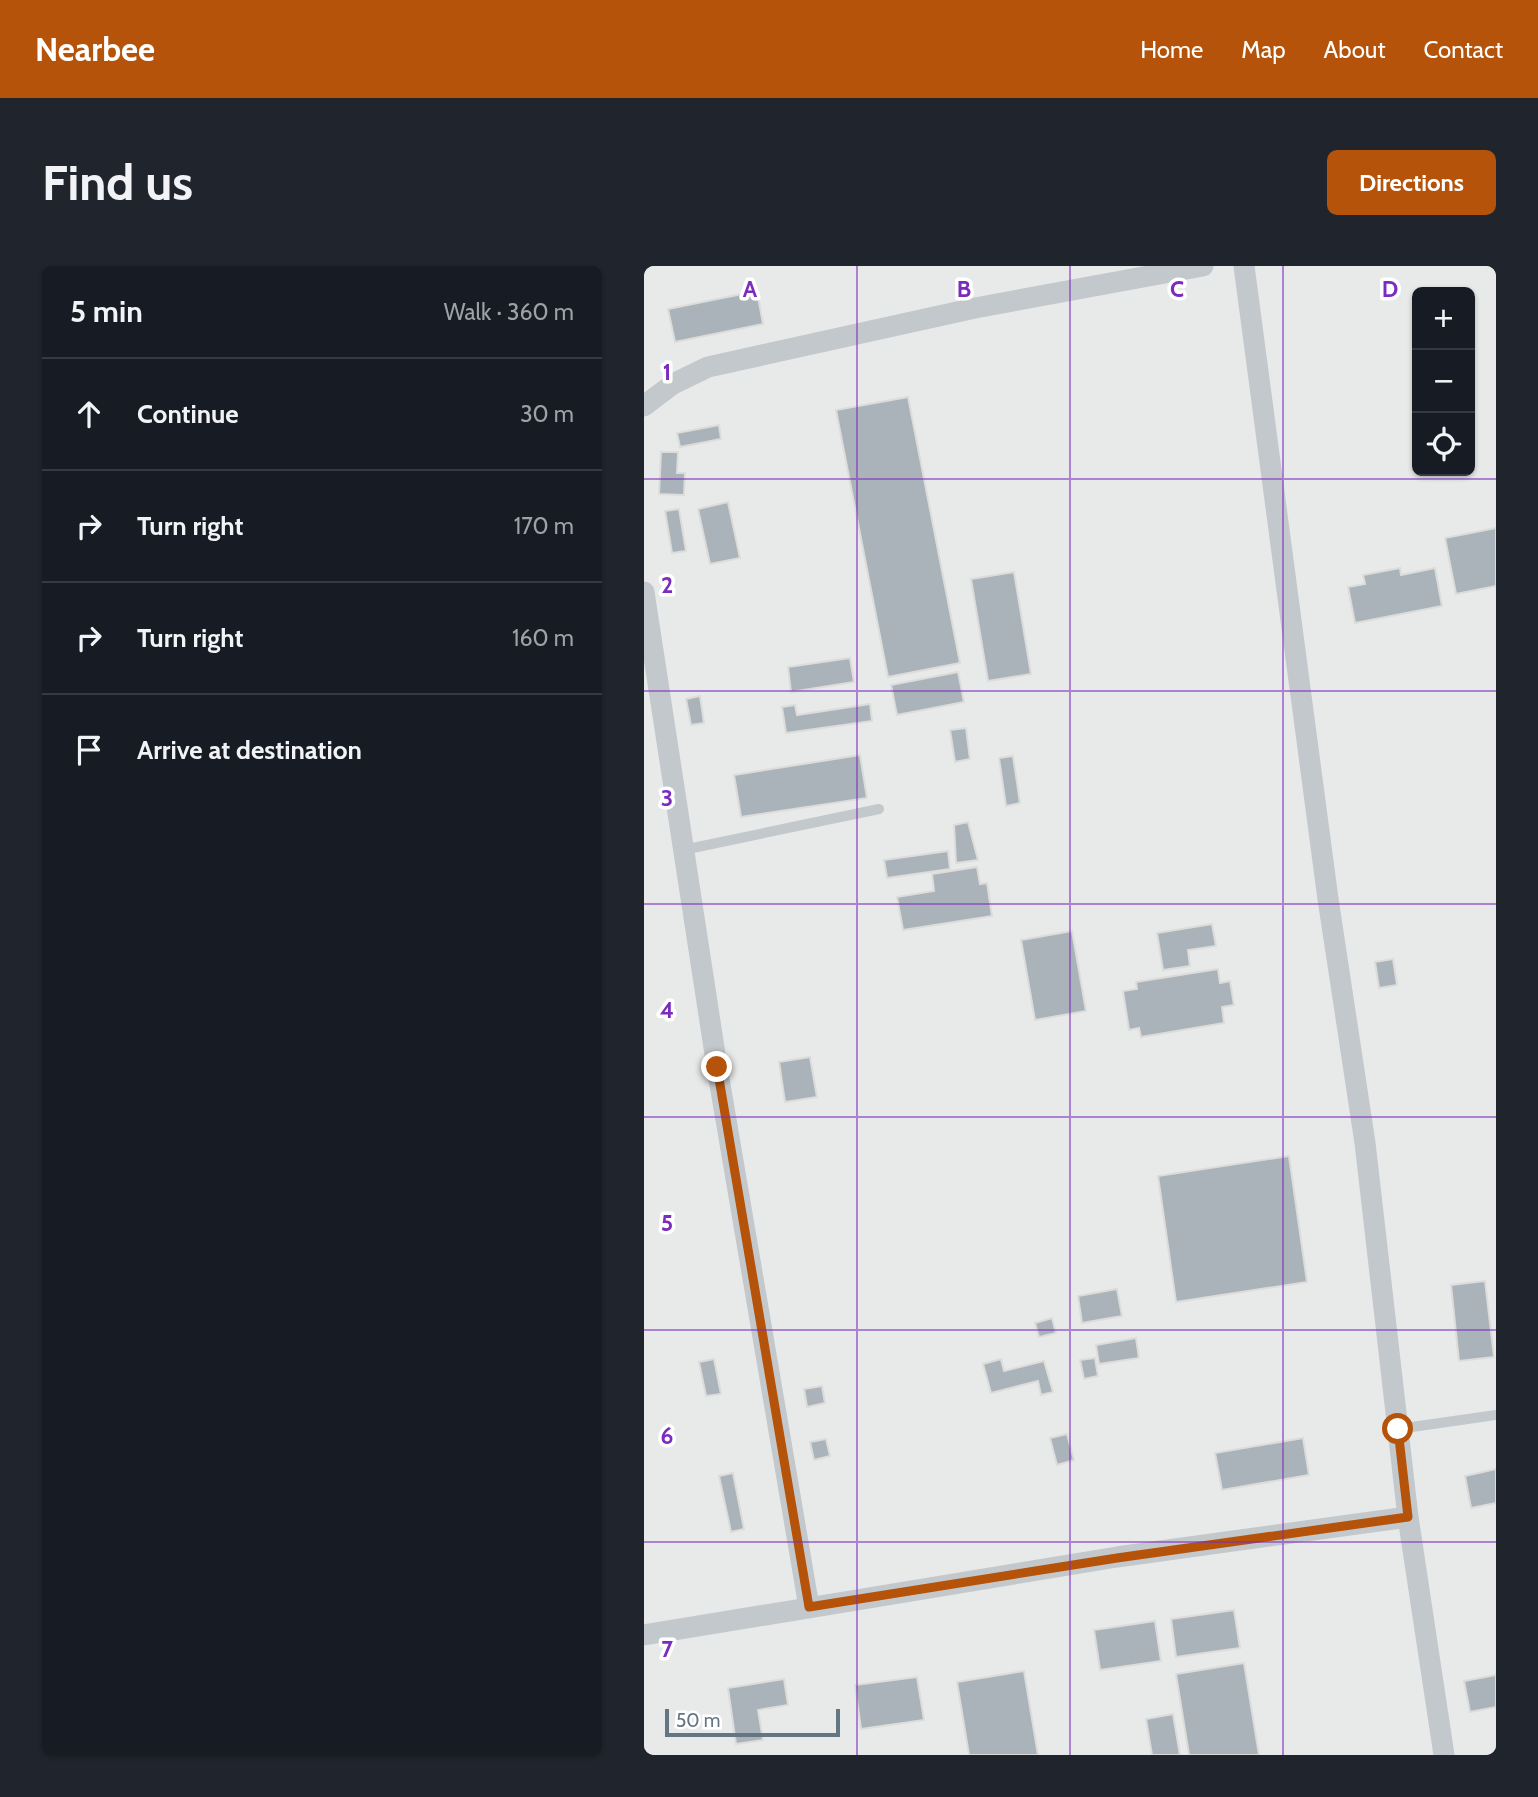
<!DOCTYPE html>
<meta charset="utf-8">
<style>
:root{--surface:#171b24;--page:#20242c;--text:#f1f3f6;--muted:#9ea1a6;--line:#363941;--accent:#b45309}
body{margin:0;font-family:Cabin,sans-serif;background:var(--page);color:var(--text)}
.controls{position:absolute;right:21px;top:21px;display:grid;overflow:hidden;border-radius:10px;box-shadow:0 2px 5px #0004}
.controls button{width:63px;height:63px;display:grid;place-items:center;padding:0;border:0;border-bottom:2px solid var(--line);background:var(--surface);color:var(--text);font:35px sans-serif}
.scale{position:absolute;left:21px;bottom:18px;width:175px;box-sizing:border-box;padding-left:7px;border:4px solid #657683;border-top:0;font-size:19px;line-height:24px;white-space:nowrap;color:#657683;-webkit-text-stroke:5px #fff;paint-order:stroke}
.stop{position:absolute;width:21px;height:21px;margin:-16px;border:5px solid #b45309;border-radius:50%;background:#fff}
.stop.end{background:#b45309;border-color:#fff;box-shadow:0 2px 7px #0008}
.list{margin:0;padding:0;list-style:none}
h2{display:flex;justify-content:space-between;align-items:center;height:91px;margin:0;padding:0 28px;font-size:30px}
h2 small{font-size:23px;font-weight:400;color:var(--muted)}
.list li{display:grid;grid-template-columns:46px 1fr auto;gap:21px;align-items:center;box-sizing:border-box;height:112px;padding:0 28px;border-top:2px solid var(--line)}
.list b{display:block;font-size:26px;white-space:nowrap}
.list em{font-size:23px;font-style:normal;color:var(--muted)}
.icon{flex:none;width:38px;height:38px;fill:none;stroke:currentColor;stroke-width:2;stroke-linecap:round;stroke-linejoin:round}
.map{position:relative;flex:none;width:852px;height:1489px;overflow:hidden;border-radius:10px}
header{display:flex;align-items:center;gap:42px;box-sizing:border-box;height:98px;padding:0 35px;background:var(--accent);color:#fff}
header strong{font-size:33px}
nav{display:flex;gap:38px;margin-inline-start:auto;font-size:24px}
.intro{display:flex;align-items:center;justify-content:space-between;box-sizing:border-box;height:168px;padding:0 42px}
h1{margin:0;font-size:49px}
.button{padding:18px 32px;border-radius:10px;background:var(--accent);color:#fff;font-size:24px;font-weight:700}
main{display:flex;gap:42px;padding:0 42px}
aside{flex:1;background:var(--surface);border-radius:10px;box-shadow:0 2px 5px #0004}
.map>svg:first-child{display:block}
</style>
<header>
<strong>Nearbee</strong>
<nav><a>Home</a><a>Map</a><a>About</a><a>Contact</a></nav>
</header>
<div class="intro"><h1>Find us</h1><a class="button">Directions</a></div>
<main>
<aside>
<h2>5 min<small>Walk · 360 m</small></h2>
<ul class="list">
<li><svg class="icon" aria-label="ahead" viewBox="0 0 24 24"><path d="M12 20V5M6 11l6-6 6 6"/></svg><div><b>Continue</b></div><em>30 m</em></li>
<li><svg class="icon" aria-label="right" viewBox="0 0 24 24"><path d="M7 20v-9h11M14 6l5 5-5 5"/></svg><div><b>Turn right</b></div><em>170 m</em></li>
<li><svg class="icon" aria-label="right" viewBox="0 0 24 24"><path d="M7 20v-9h11M14 6l5 5-5 5"/></svg><div><b>Turn right</b></div><em>160 m</em></li>
<li><svg class="icon" aria-label="arrive" viewBox="0 0 24 24"><path d="M6 21V4h12l-3 4 3 4H6"/></svg><div><b>Arrive at destination</b></div></li>
</ul>
</aside>
<div class="map">
<svg width="852" height="1489" viewBox="0 0 852 1489">
<rect width="100%" height="100%" fill="#fafaf8"/>
<!-- built -->
<path fill="#e8e9e9" fill-rule="evenodd" d="M 0,0 L 852,0 L 852,1489 L 0,1489 ZM 773,26 L 826,26 L 826,205 L 773,205 Z"/>
<!-- building -->
<path fill="#aab3b9" stroke="#dcdcda" stroke-width="2" d="M 113,25 L 119,58 L 31,76 L 24,43 Z
M 264,131 L 316,397 L 244,411 L 192,144 Z
M 75,159 L 77,173 L 36,181 L 33,167 Z
M 17,186 L 34,186 L 33,207 L 41,207 L 40,229 L 15,228 Z
M 84,236 L 96,292 L 66,298 L 54,243 Z
M 35,243 L 42,285 L 28,287 L 21,245 Z
M 852,262 L 852,320 L 812,328 L 801,272 Z
M 756,302 L 757,309 L 791,302 L 798,340 L 711,357 L 704,321 L 721,318 L 719,309 Z
M 370,306 L 387,408 L 344,415 L 327,313 Z
M 206,392 L 210,416 L 147,426 L 144,401 Z
M 314,406 L 320,436 L 253,449 L 247,419 Z
M 56,430 L 60,457 L 47,459 L 42,433 Z
M 226,438 L 228,455 L 142,467 L 138,441 L 151,439 L 153,449 Z
M 322,462 L 326,493 L 311,496 L 306,464 Z
M 216,489 L 223,532 L 97,551 L 90,509 Z
M 369,490 L 376,537 L 362,540 L 355,492 Z
M 324,556 L 334,594 L 312,597 L 310,559 Z
M 304,585 L 306,603 L 243,612 L 240,594 Z
M 333,601 L 336,618 L 343,617 L 348,650 L 259,664 L 253,631 L 290,625 L 288,608 Z
M 568,658 L 572,680 L 544,684 L 546,700 L 519,704 L 513,667 Z
M 428,665 L 442,745 L 391,754 L 377,674 Z
M 749,693 L 753,719 L 735,722 L 731,696 Z
M 574,703 L 576,717 L 586,715 L 590,739 L 578,741 L 580,757 L 497,771 L 495,762 L 485,764 L 479,725 L 493,723 L 492,716 Z
M 166,791 L 173,831 L 141,836 L 135,796 Z
M 645,890 L 663,1016 L 532,1036 L 514,910 Z
M 841,1015 L 850,1091 L 815,1095 L 807,1019 Z
M 473,1023 L 478,1050 L 438,1057 L 434,1030 Z
M 408,1052 L 412,1067 L 395,1071 L 391,1057 Z
M 492,1072 L 495,1092 L 455,1098 L 452,1079 Z
M 451,1092 L 454,1110 L 440,1113 L 436,1094 Z
M 70,1093 L 77,1128 L 62,1130 L 55,1096 Z
M 357,1093 L 360,1105 L 400,1095 L 409,1126 L 397,1129 L 394,1115 L 347,1127 L 339,1098 Z
M 178,1120 L 181,1137 L 163,1141 L 160,1123 Z
M 423,1168 L 430,1194 L 413,1199 L 406,1172 Z
M 659,1172 L 665,1209 L 578,1224 L 571,1187 Z
M 182,1173 L 186,1190 L 170,1194 L 166,1176 Z
M 852,1203 L 852,1237 L 827,1242 L 821,1210 Z
M 89,1207 L 100,1263 L 87,1266 L 75,1210 Z
M 590,1344 L 596,1382 L 532,1391 L 527,1353 Z
M 511,1355 L 517,1395 L 456,1404 L 450,1364 Z
M 600,1397 L 615,1489 L 545,1489 L 532,1408 Z
M 380,1405 L 394,1489 L 325,1489 L 313,1416 Z
M 852,1409 L 852,1441 L 826,1446 L 820,1415 Z
M 273,1411 L 280,1454 L 217,1463 L 211,1419 Z
M 140,1413 L 144,1439 L 114,1444 L 119,1474 L 92,1478 L 84,1422 Z
M 529,1448 L 536,1489 L 508,1489 L 502,1453 Z"/>
<g fill="none" stroke-linecap="round" stroke-linejoin="round">
<!-- service -->
<path stroke="#c3c8cc" stroke-width="10" d="M 39,584 L 235,543
M 754,1163 L 852,1149"/>
<!-- minor -->
<path stroke="#c3c8cc" stroke-width="21" d="M 600,0 L 684,633 L 721,877 L 764,1251 L 800,1489
M 0,140 L 29,118 L 64,101 L 331,42 L 559,0
M 0,326 L 73,801 L 165,1341
M 0,1369 L 473,1291 L 764,1251"/>
</g>
<g fill="none" stroke-linecap="round" stroke-linejoin="round">
<!-- route -->
<path stroke="#b45309" stroke-width="9" d="M 73,801 L 165,1341 L 473,1292 L 764,1251 L 754,1163"/>
</g>
<!-- grid -->
<path fill="none" stroke="#7b2cbf" stroke-width="2" stroke-opacity="0.55" d="M 213,0 L 213,1489M 426,0 L 426,1489M 639,0 L 639,1489M 0,213 L 852,213M 0,425 L 852,425M 0,638 L 852,638M 0,851 L 852,851M 0,1064 L 852,1064M 0,1276 L 852,1276"/>
<g font-size="23" text-anchor="middle" font-weight="bold" fill="#7b2cbf" stroke="#fff" stroke-width="7" stroke-linejoin="round" paint-order="stroke">
<text x="106" y="31">A</text>
<text x="320" y="31">B</text>
<text x="533" y="31">C</text>
<text x="746" y="31">D</text>
<text x="23" y="114">1</text>
<text x="23" y="327">2</text>
<text x="23" y="540">3</text>
<text x="23" y="752">4</text>
<text x="23" y="965">5</text>
<text x="23" y="1178">6</text>
<text x="23" y="1391">7</text>
</g>
</svg>
<div class="controls">
<button>+</button>
<button>−</button>
<button><svg class="icon" aria-label="locate" viewBox="0 0 24 24"><circle cx="12" cy="12" r="6"/><path d="M12 2v4M12 18v4M2 12h4M18 12h4"/></svg></button>
</div>
<div class="scale">50 m</div>
<div class="stop" style="left:754px;top:1163px"></div>
<div class="stop end" style="left:73px;top:801px"></div>
</div>
</main>
